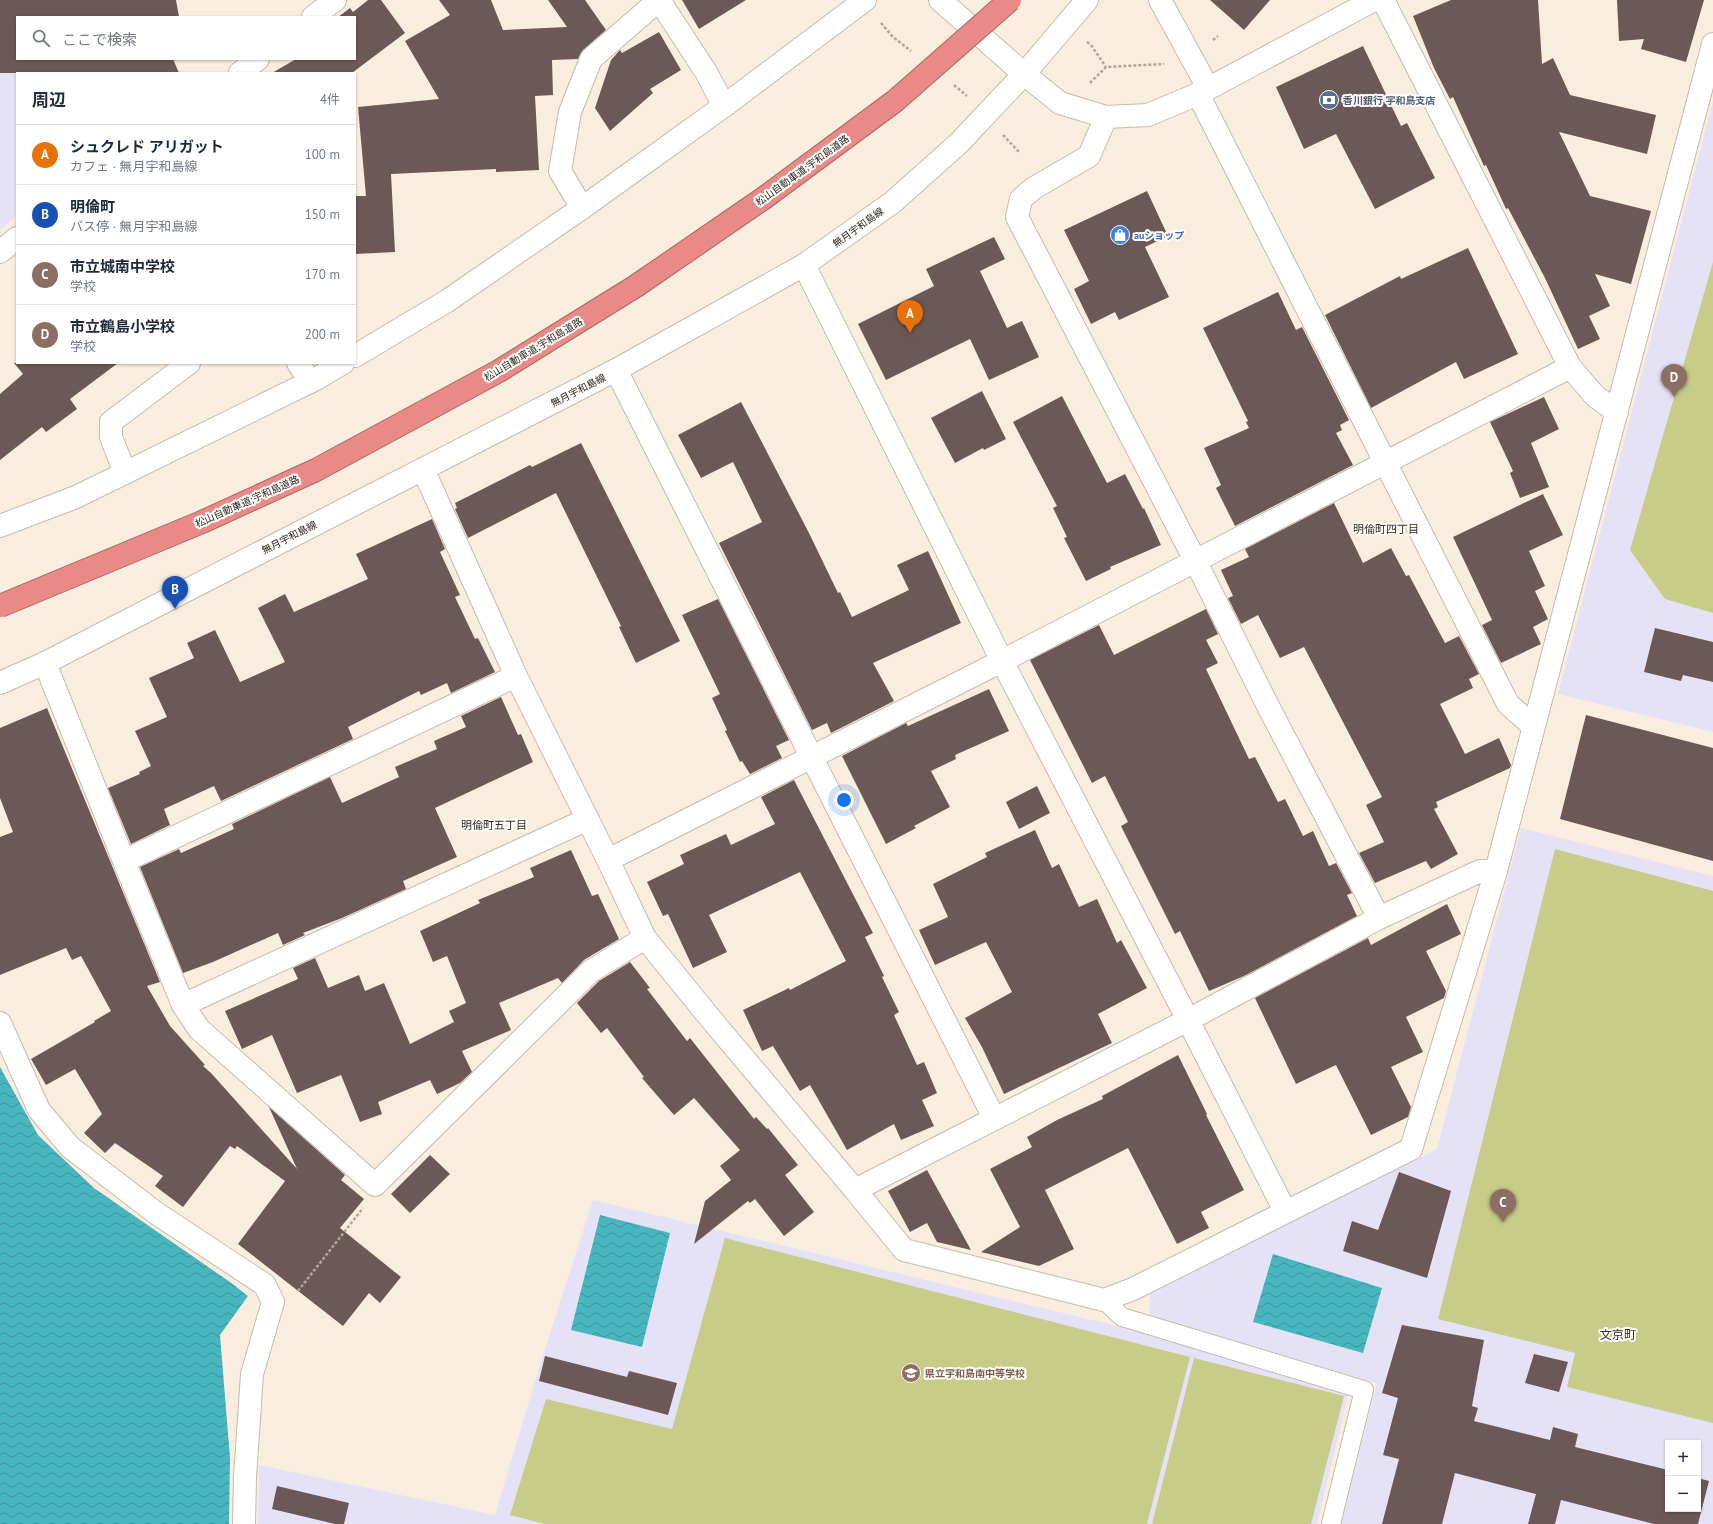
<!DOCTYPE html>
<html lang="ja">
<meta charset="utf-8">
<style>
:root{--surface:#fff;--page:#f2f2f3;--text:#1f2937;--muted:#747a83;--line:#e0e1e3;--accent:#466add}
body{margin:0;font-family:"PT Sans","Noto Sans JP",sans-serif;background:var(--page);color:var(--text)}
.controls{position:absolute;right:12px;bottom:12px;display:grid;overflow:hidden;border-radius:0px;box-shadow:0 1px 3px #0004}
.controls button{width:36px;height:36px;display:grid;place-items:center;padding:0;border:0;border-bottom:1px solid var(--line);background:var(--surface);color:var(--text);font:20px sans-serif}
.you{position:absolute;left:844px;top:800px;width:14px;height:14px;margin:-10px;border:3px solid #fff;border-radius:50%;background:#1a73e8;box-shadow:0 0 0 6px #1a73e833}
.badge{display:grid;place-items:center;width:26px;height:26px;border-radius:50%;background:var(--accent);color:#fff;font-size:13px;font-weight:700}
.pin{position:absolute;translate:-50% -33px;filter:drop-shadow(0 1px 2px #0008)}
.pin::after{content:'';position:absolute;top:21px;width:14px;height:12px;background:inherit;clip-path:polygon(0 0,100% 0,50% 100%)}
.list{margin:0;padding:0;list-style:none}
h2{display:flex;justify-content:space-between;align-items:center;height:52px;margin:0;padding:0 16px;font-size:17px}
h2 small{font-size:13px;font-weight:400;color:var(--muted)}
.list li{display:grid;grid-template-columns:26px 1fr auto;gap:12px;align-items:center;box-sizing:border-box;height:60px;padding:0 16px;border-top:1px solid var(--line)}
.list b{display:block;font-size:15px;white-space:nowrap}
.list p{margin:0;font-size:13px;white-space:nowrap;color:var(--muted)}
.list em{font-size:13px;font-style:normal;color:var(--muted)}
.icon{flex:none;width:22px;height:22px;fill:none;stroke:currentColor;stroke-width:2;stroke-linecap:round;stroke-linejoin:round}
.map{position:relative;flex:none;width:1713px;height:1524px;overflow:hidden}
.search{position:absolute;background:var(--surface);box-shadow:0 1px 3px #0004;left:16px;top:16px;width:340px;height:44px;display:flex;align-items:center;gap:10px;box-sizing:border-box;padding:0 14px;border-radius:0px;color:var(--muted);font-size:15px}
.panel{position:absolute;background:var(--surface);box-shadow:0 1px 3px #0004;left:16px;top:72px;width:340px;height:292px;border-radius:0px}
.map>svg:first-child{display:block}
</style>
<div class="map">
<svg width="1713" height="1524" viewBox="0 0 1713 1524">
<defs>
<pattern id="water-waves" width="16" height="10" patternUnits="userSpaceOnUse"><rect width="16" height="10" fill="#47b6be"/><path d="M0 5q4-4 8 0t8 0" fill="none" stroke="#3b949a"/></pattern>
</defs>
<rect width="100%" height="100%" fill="#f9eedd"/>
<!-- education -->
<path fill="#e5e2f8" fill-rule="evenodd" d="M 0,16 L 17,73 L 17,215 L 0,230 Z
M 1713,101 L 1713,732 L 1558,694 Z
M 1521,828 L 1713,876 L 1713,1524 L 1341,1524 L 1377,1383 L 1149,1318 L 1150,1294 L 1437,1149 ZM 1668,1443 L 1698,1443 L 1698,1509 L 1668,1509 Z
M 593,1200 L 1109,1324 L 1349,1391 L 1317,1524 L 258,1524 L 259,1465 L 495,1515 L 543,1355 Z"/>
<!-- green -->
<path fill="#c7cc88" d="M 1713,262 L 1713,613 L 1665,599 L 1630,550 Z
M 1555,849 L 1713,891 L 1713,1423 L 1567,1387 L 1575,1353 L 1438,1319 Z
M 725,1238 L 1190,1357 L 1147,1524 L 545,1524 L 510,1515 L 546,1399 L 672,1429 Z
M 1194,1358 L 1344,1396 L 1311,1524 L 1152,1524 Z"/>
<!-- water -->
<path fill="url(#water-waves)" d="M 0,1067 L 38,1135 L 94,1188 L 230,1282 L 248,1296 L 220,1335 L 230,1458 L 229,1524 L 0,1524 Z
M 600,1215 L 670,1233 L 642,1347 L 571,1330 Z
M 1273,1254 L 1382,1288 L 1363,1353 L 1253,1322 Z"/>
<!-- building -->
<path fill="#6c5957" d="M 0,0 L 176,0 L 179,17 L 17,17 L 17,59 L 173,59 L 179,73 L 0,73 Z
M 368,0 L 381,0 L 405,33 L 352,73 L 272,73 L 296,59 L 355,59 L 355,17 L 338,17 L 350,8 L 353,12 Z
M 439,0 L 491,0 L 503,30 L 567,27 L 548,0 L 585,0 L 606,30 L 583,50 L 578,59 L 552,60 L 553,95 L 535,96 L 539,170 L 496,172 L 496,169 L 391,174 L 395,252 L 355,254 L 355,196 L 366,196 L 358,107 L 439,99 L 405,41 L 450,15 Z
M 682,0 L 746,0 L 699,29 Z
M 1210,0 L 1270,0 L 1244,30 Z
M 1451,0 L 1538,0 L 1542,64 L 1553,58 L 1570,95 L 1656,115 L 1647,154 L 1559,132 L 1590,196 L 1651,211 L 1631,284 L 1595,274 L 1610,306 L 1589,316 L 1600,339 L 1578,349 L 1545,278 L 1508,208 L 1506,209 L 1486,165 L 1484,166 L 1453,97 L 1450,99 L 1434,68 L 1413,16 Z
M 1617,0 L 1704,0 L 1686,62 L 1641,49 L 1644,39 L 1619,41 Z
M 659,32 L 681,70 L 650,89 L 653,93 L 610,131 L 595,108 L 611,60 L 620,50 L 622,53 Z
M 1363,46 L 1401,126 L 1407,123 L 1435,178 L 1375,209 L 1336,134 L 1304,149 L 1276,87 Z
M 1147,191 L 1168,236 L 1145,247 L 1169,297 L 1119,320 L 1115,312 L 1091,324 L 1074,289 L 1089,281 L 1064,230 Z
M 994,237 L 1005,259 L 980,271 L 1007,328 L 1022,321 L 1039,357 L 989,380 L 970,339 L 886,380 L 858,324 L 934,286 L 926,269 Z
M 1468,248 L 1518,354 L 1464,379 L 1456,362 L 1371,408 L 1325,315 L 1400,276 L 1401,279 Z
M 1278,292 L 1296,330 L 1302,327 L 1349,420 L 1340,425 L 1342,430 L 1336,433 L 1353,465 L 1235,526 L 1216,488 L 1221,485 L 1204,448 L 1249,428 L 1246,422 L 1248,421 L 1203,328 Z
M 14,363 L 118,363 L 70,399 L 77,409 L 46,432 L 42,427 L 0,460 L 0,394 L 23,374 Z
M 982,391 L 1006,439 L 984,450 L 983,448 L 955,463 L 931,418 Z
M 1062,396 L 1107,483 L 1125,474 L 1143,509 L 1144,508 L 1161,545 L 1110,567 L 1111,569 L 1086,581 L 1064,538 L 1067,537 L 1053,508 L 1057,506 L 1013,422 Z
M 1544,397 L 1559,429 L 1531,443 L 1549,487 L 1520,498 L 1510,473 L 1513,471 L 1490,422 Z
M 741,402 L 809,533 L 838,593 L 840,592 L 852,617 L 909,590 L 897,565 L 928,551 L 961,623 L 873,663 L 894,701 L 831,733 L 827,723 L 812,730 L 719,543 L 762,522 L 733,462 L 701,478 L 678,435 Z
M 581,443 L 680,641 L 636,663 L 619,627 L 621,626 L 556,493 L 468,538 L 455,509 L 457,508 L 455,503 L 530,465 L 532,467 Z
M 1543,494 L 1563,535 L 1529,551 L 1545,586 L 1535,591 L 1548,619 L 1533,627 L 1541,644 L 1501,663 L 1482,625 L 1492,620 L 1453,537 Z
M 1334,503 L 1363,563 L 1391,548 L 1406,576 L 1409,575 L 1445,643 L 1459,636 L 1479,674 L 1469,679 L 1473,688 L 1440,704 L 1465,754 L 1499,738 L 1511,765 L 1510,768 L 1436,802 L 1438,807 L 1434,809 L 1458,854 L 1431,869 L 1426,861 L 1375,883 L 1359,853 L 1384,842 L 1366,805 L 1382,797 L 1304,647 L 1280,658 L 1258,615 L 1241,624 L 1228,598 L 1233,596 L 1221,570 L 1249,557 L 1245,549 Z
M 432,519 L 445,549 L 440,552 L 460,595 L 455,597 L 475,639 L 478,638 L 495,672 L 451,693 L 447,683 L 421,695 L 419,691 L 348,727 L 353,739 L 221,801 L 214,786 L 164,809 L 170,825 L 131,844 L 108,788 L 140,774 L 139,772 L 151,766 L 135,731 L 167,717 L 149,678 L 194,658 L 187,643 L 215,630 L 240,682 L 285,662 L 258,608 L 285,594 L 294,612 L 368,579 L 356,554 Z
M 718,599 L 789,740 L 776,746 L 782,758 L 750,774 L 742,761 L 740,762 L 725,731 L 727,730 L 712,698 L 720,694 L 682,615 Z
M 1206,609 L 1218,634 L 1206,640 L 1218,663 L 1206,669 L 1249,759 L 1255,757 L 1278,802 L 1285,799 L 1303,836 L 1313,831 L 1329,866 L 1336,863 L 1352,893 L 1347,895 L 1357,916 L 1244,976 L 1209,991 L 1180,931 L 1175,934 L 1121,826 L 1128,822 L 1105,776 L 1092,783 L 1030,660 L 1099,625 L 1114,655 Z
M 1655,628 L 1713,642 L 1713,682 L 1683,675 L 1681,681 L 1644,672 Z
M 989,689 L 1009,731 L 955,755 L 956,759 L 931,771 L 950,807 L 914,826 L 916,828 L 886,844 L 842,756 L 906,723 L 908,726 Z
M 501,697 L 518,735 L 521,734 L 533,762 L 435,808 L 457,857 L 403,881 L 406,889 L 342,918 L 303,933 L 305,935 L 283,945 L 278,933 L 213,962 L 183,973 L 140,867 L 179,849 L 181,853 L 234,829 L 232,824 L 330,777 L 342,803 L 399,777 L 395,767 L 437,749 L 434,741 L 466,727 L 461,716 Z
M 47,708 L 160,982 L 147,986 L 170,1026 L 205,1065 L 203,1066 L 211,1073 L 297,1169 L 269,1107 L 345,1175 L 341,1180 L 364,1199 L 340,1228 L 401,1277 L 380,1303 L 369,1293 L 343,1326 L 238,1244 L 285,1181 L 237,1146 L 235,1149 L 230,1146 L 183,1207 L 155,1186 L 163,1176 L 115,1143 L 105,1153 L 84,1133 L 102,1114 L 75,1069 L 46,1085 L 31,1059 L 95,1022 L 94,1021 L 111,1011 L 81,956 L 72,960 L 66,948 L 0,975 L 0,837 L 13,832 L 0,798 L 0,728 Z
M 1586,715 L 1713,748 L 1713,861 L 1560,819 Z
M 794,780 L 873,933 L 865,937 L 884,976 L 882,977 L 899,1012 L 894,1015 L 917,1065 L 924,1062 L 937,1093 L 922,1100 L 934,1126 L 901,1140 L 894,1124 L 847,1150 L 810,1085 L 800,1091 L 773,1046 L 762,1051 L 743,1010 L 789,988 L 790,990 L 846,961 L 800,872 L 709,915 L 727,952 L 693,968 L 668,914 L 663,916 L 647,882 L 684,864 L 680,855 L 726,834 L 731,845 L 775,824 L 761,797 Z
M 1037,786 L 1050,813 L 1019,829 L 1006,802 Z
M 1035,830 L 1052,868 L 1059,864 L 1079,907 L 1097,899 L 1117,943 L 1121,940 L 1147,988 L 1098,1014 L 1112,1043 L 1004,1094 L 982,1047 L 965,1018 L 1012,992 L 986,942 L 935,965 L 919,930 L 948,917 L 933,884 L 987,857 L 985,853 Z
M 571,850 L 592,896 L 598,894 L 619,939 L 584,960 L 562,983 L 558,978 L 499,1003 L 511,1030 L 462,1051 L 472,1072 L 460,1083 L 437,1094 L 430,1080 L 378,1102 L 382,1114 L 360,1122 L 341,1075 L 297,1093 L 272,1035 L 242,1049 L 225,1011 L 298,979 L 293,968 L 315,958 L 328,988 L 359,975 L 365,991 L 384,983 L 410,1044 L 454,1022 L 449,1011 L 466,1003 L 447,956 L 433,962 L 420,931 L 480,903 L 478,900 L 534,877 L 530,868 Z
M 1447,904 L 1461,934 L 1426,951 L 1446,991 L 1444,998 L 1406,1017 L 1423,1052 L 1391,1067 L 1411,1107 L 1408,1117 L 1371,1135 L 1336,1065 L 1296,1084 L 1255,998 L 1368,938 L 1371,945 Z
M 630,962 L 650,988 L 647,989 L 687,1041 L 690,1038 L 754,1119 L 756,1117 L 767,1129 L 768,1128 L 798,1165 L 785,1175 L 814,1212 L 784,1236 L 755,1199 L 750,1203 L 748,1201 L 694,1244 L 705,1201 L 731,1180 L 720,1166 L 740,1150 L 694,1098 L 674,1115 L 642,1078 L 644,1077 L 607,1028 L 601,1033 L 577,1003 L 599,981 Z
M 1178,1055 L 1207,1114 L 1206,1115 L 1244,1190 L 1201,1212 L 1209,1228 L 1177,1244 L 1128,1148 L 1045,1190 L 1074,1249 L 1039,1266 L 981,1252 L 1020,1227 L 990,1169 L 1032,1147 L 1027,1137 L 1057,1120 L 1103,1099 L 1102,1096 Z
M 430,1155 L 450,1174 L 410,1213 L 391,1194 Z
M 927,1170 L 971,1250 L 937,1242 L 927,1223 L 910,1232 L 888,1191 Z
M 1399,1172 L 1451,1191 L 1427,1278 L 1343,1251 L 1352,1221 L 1378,1230 Z
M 1402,1325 L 1484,1340 L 1472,1406 L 1478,1408 L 1474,1421 L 1550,1440 L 1553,1427 L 1578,1434 L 1575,1447 L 1668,1470 L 1668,1509 L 1698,1509 L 1698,1478 L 1709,1481 L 1698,1524 L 1654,1524 L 1561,1500 L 1555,1524 L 1528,1524 L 1536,1494 L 1455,1473 L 1442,1524 L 1382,1524 L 1399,1459 L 1383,1455 L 1398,1398 L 1382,1393 Z
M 1534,1354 L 1568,1362 L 1559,1392 L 1525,1383 Z
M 545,1356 L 627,1377 L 629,1371 L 677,1383 L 668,1415 L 539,1381 Z
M 277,1486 L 349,1503 L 344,1524 L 335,1524 L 272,1509 Z"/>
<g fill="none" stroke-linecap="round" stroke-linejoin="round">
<defs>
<path id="lane" d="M 1104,1300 L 1122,1317 L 1364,1390 L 1331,1524"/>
<path id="street" d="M 659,0 L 706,72 L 724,106
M 1160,0 L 1208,88
M 1383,0 L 1570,367 L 1595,396 L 1617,412
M 313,17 L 335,0
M 240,73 L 258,59
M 1198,94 L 1508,704 L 1533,726
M 1106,117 L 1089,156 L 1034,188 L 1021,199 L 1017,217 L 1195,560 L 1268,706 L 1379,918
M 582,208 L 560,171 L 570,112 L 591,59 L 659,0
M 0,252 L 17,238
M 804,265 L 1002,661 L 1188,1020 L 1285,1211
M 298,363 L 310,382
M 616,370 L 994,1118
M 423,469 L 516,676 L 608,860 L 645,938 L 710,1018 L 855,1190 L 1188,1020 L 1379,918 L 1480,871 L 1496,871
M 125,473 L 111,437 L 111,422 L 189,363
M 45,663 L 124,861 L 516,676
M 608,860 L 1002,661 L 1570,367
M 124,861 L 183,1005 L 588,819
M 183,1005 L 199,1029 L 375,1185 L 591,971 L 645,938
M 0,1023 L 39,1110 L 70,1147 L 156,1213 L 265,1285 L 273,1302 L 252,1374 L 245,1477 L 244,1524
M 855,1190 L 904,1250 L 1104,1300 L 1133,1289 L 1411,1149 L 1496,871 L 1713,44"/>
<path id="secondary" d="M 940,0 L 1024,74 L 1060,103 L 1106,117 L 1148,115 L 1198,94 L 1374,0
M 355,356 L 447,301 L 582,208 L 724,106 L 865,0
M 0,526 L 76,497 L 316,379 L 343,363
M 0,683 L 45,663 L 616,370 L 804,265 L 893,202 L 959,143 L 1024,74 L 1087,0"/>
</defs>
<!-- lane casing -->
<use href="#lane" stroke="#c5bbab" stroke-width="20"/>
<!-- street casing -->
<use href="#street" stroke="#c5bbab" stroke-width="24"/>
<!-- secondary casing -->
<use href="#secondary" stroke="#c5bbab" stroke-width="24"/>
<!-- path -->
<path stroke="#b0a79a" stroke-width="2.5" stroke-dasharray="3 2" stroke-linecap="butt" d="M 881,23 L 893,37 L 911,51
M 1213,40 L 1218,36
M 1087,42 L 1091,45 L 1106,67
M 1090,83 L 1106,67 L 1164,64
M 954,85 L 967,96
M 1003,135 L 1019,152
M 298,1291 L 363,1208"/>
<!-- lane -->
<use href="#lane" stroke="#fff" stroke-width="18"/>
<!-- street -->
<use href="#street" stroke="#fff" stroke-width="22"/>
<!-- secondary -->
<use href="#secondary" stroke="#fff" stroke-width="22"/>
<defs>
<path id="highway-bridge" d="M 0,606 L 202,522 L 316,470 L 499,371 L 636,286 L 764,198 L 895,101 L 1010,0"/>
</defs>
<!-- highway-bridge casing -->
<use href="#highway-bridge" stroke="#a76764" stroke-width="24" stroke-linecap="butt"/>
<!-- highway-bridge -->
<use href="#highway-bridge" stroke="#ea8a88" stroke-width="22"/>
</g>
<!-- icons -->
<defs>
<symbol id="bank-disc" viewBox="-11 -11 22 22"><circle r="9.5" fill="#5c6f8a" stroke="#fefcf9"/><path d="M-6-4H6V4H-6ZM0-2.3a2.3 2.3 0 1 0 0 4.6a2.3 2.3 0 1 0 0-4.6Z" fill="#fff"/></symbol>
<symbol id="shop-disc" viewBox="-11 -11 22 22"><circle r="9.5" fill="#3f7fe0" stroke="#fefcf9"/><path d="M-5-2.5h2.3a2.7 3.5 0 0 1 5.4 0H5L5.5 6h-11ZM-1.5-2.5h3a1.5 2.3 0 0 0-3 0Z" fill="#fff"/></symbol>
<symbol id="school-disc" viewBox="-11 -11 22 22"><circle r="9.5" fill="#8d6e63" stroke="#fefcf9"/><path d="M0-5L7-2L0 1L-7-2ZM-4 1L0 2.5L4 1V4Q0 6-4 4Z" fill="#fff"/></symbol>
</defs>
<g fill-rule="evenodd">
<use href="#bank-disc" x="1318" y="89" width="22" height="22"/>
<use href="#shop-disc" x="1109" y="224" width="22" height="22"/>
<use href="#school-disc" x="900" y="1362" width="22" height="22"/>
</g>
<g text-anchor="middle" stroke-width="4" stroke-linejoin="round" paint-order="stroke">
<!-- service labels -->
<g font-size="10" font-weight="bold" fill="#4e5e75" stroke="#fefcf9" text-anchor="start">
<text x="1343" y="104">香川銀行 宇和島支店</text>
</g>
<!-- street labels -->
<g font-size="10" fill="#2a2620" stroke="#fefcf9">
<text transform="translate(802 170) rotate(-36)" y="4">松山自動車道;宇和島道路</text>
<text transform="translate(858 227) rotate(-36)" y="4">無月宇和島線</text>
<text transform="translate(533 349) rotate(-31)" y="4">松山自動車道;宇和島道路</text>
<text transform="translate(578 390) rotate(-27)" y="4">無月宇和島線</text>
<text transform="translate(247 501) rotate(-24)" y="4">松山自動車道;宇和島道路</text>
<text transform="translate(289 537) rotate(-27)" y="4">無月宇和島線</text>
</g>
<!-- shop labels -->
<g font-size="10" font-weight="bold" fill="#366cbe" stroke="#fefcf9" text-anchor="start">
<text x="1134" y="239">auショップ</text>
</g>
<!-- education labels -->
<g font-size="10" font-weight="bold" fill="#785e54" stroke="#fefcf9" text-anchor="start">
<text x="925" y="1377">県立宇和島南中等学校</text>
</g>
<!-- neighbourhood labels -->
<g font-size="11" fill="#332b1e" stroke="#fefcf9">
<text x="1386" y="533">明倫町四丁目</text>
<text x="494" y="829">明倫町五丁目</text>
</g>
<!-- quarter labels -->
<g font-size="12" fill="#332b1e" stroke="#fefcf9">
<text x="1618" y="1339">文京町</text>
</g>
</g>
</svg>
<div class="controls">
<button>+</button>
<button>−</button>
</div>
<div class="you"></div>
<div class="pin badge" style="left:910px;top:333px;background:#e8710a">A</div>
<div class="pin badge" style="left:175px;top:609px;background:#1a4fb4">B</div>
<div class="pin badge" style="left:1503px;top:1222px;background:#8d6e63">C</div>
<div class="pin badge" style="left:1674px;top:397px;background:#8d6e63">D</div>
<div class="search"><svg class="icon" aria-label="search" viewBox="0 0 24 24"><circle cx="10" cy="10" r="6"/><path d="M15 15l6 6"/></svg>ここで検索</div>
<section class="panel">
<h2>周辺<small>4件</small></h2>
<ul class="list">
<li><span class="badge" style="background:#e8710a">A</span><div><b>シュクレド アリガット</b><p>カフェ · 無月宇和島線</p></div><em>100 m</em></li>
<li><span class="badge" style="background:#1a4fb4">B</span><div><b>明倫町</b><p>バス停 · 無月宇和島線</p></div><em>150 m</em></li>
<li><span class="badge" style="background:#8d6e63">C</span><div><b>市立城南中学校</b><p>学校</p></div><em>170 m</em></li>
<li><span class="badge" style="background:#8d6e63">D</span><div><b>市立鶴島小学校</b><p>学校</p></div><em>200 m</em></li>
</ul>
</section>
</div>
